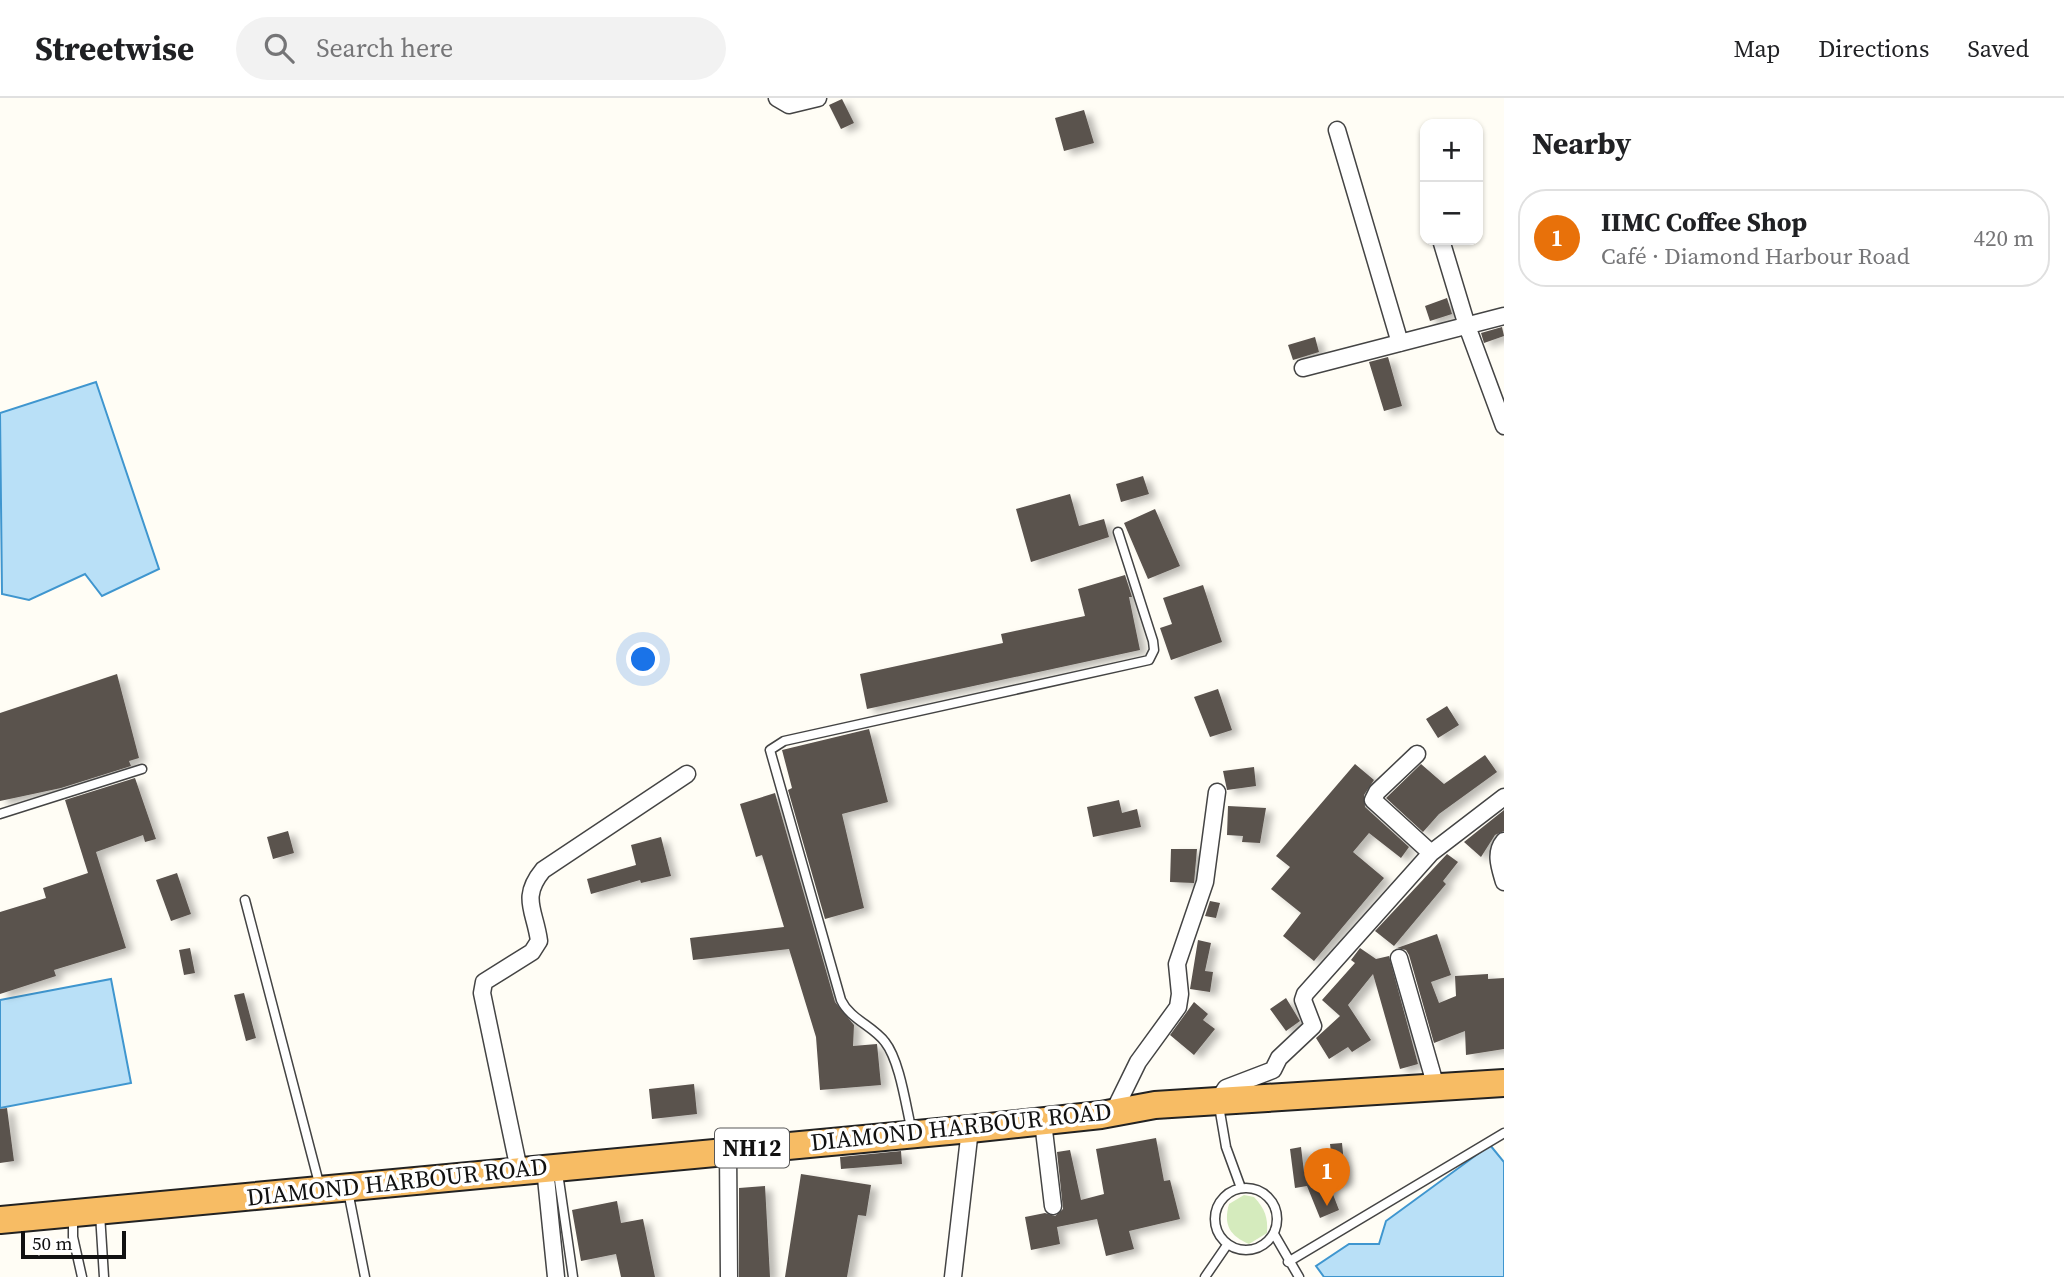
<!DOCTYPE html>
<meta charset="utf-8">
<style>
:root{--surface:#fff;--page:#f2f2f2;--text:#202124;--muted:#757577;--line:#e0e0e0;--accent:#7c3aed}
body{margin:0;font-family:"Source Serif 4",serif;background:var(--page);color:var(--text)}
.controls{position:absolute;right:21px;top:21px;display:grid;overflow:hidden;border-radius:14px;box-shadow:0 2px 5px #0004}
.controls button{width:63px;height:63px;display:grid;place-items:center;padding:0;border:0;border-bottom:2px solid var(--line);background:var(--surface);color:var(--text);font:35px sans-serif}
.scale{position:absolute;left:21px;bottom:18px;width:105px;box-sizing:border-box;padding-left:7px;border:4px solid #111;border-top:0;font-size:19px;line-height:24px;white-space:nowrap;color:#111;-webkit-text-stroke:5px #fff;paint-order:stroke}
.you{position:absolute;left:644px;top:562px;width:24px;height:24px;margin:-18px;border:5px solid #fff;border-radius:50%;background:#1a73e8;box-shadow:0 0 0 10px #1a73e833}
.badge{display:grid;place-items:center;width:46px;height:46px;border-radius:50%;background:var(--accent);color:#fff;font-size:23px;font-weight:700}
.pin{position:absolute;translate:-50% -58px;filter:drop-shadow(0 2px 4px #0008)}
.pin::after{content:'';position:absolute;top:37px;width:24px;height:21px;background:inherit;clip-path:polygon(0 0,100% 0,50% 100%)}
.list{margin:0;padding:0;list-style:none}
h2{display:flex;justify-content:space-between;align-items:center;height:91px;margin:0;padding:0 28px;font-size:30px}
h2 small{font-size:23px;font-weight:400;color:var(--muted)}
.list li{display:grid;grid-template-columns:46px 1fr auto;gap:21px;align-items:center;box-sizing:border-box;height:98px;margin:0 14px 14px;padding:0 14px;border:2px solid var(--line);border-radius:28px}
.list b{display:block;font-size:26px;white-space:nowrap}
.list p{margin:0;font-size:23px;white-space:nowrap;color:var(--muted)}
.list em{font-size:23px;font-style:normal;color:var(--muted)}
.icon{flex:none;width:38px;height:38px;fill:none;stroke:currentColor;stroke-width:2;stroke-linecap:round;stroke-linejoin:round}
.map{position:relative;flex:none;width:1504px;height:1179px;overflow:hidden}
header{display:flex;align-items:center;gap:42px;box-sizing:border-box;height:98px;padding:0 35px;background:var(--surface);border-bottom:2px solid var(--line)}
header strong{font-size:33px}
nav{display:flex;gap:38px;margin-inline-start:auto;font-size:24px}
.search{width:490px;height:63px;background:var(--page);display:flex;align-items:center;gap:18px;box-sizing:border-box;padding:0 24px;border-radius:38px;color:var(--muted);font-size:26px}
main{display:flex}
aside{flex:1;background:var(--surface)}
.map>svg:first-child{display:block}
</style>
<header>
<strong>Streetwise</strong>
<div class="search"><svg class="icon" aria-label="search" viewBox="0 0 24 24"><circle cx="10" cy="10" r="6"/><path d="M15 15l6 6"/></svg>Search here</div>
<nav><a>Map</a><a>Directions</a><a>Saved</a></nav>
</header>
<main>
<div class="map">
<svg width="1504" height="1179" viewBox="0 0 1504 1179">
<defs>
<filter id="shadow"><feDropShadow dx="7" dy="4" stdDeviation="3.5" flood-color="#0004"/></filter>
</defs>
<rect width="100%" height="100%" fill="#fffdf5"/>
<!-- green -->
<path fill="#d5ebbd" d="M 1244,1097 L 1254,1099 C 1265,1111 1268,1119 1267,1135 L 1249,1146 C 1230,1138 1223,1127 1229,1106 Z"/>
<!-- water -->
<path fill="#b9e0f7" stroke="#3f96cf" stroke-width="2" d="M 96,284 L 159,471 L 102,498 L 85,476 L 29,502 L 2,496 L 0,315 Z
M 111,881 L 131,985 L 0,1010 L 0,902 Z
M 1490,1047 L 1504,1064 L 1504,1179 L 1324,1179 L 1316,1168 L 1349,1146 L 1379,1146 L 1386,1123 Z"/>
<!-- building -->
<path fill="#5a524d" filter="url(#shadow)" d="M 842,1 L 854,25 L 841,31 L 829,7 Z
M 1084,12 L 1094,45 L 1064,53 L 1055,20 Z
M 1447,200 L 1452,216 L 1430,223 L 1425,208 Z
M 1502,229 L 1504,238 L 1484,245 L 1481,235 Z
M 1315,239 L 1319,254 L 1293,262 L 1288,247 Z
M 1388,259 L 1402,308 L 1384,313 L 1369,264 Z
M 1143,378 L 1149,396 L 1121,404 L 1116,386 Z
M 1070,396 L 1079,428 L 1104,421 L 1109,439 L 1031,464 L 1016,411 Z
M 1155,411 L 1180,468 L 1148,481 L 1124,425 Z
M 1125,477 L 1132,499 L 1129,499 L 1140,552 L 867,611 L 860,576 L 1003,545 L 1001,536 L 1085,518 L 1078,491 Z
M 1203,487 L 1222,544 L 1171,562 L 1160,530 L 1172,526 L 1163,500 Z
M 117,576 L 139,660 L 129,663 L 131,668 L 61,690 L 0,703 L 0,615 Z
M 1218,591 L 1232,632 L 1210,639 L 1194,599 Z
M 1447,608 L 1459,627 L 1438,640 L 1426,621 Z
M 869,631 L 888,704 L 842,716 L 864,810 L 825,821 L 788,692 L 792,690 L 782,652 Z
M 1485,657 L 1497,674 L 1439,716 L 1423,734 L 1386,700 L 1421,666 L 1444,686 Z
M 1355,666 L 1374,682 L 1364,697 L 1365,709 L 1409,749 L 1401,760 L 1369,735 L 1353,754 L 1384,780 L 1314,863 L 1283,838 L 1301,815 L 1271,791 L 1290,769 L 1276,758 Z
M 1254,669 L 1256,688 L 1227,692 L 1223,673 Z
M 135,680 L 156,741 L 145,744 L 143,737 L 96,754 L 126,850 L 54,872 L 56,878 L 0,896 L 0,814 L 46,800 L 43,790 L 88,775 L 65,702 Z
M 775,695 L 835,904 L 854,927 L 853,948 L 877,946 L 881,987 L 820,992 L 816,939 L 789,851 L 693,862 L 690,840 L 784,829 L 762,757 L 756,759 L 740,706 Z
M 1119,702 L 1122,715 L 1137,711 L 1141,729 L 1093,739 L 1087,709 Z
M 1228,708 L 1266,710 L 1260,745 L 1242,744 L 1243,738 L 1227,737 Z
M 1504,712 L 1504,733 L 1495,737 L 1481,759 L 1464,744 Z
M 288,733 L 294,755 L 273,761 L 267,739 Z
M 661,739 L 671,778 L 641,785 L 640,782 L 591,796 L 587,781 L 636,767 L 631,747 Z
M 1171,751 L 1197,751 L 1194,785 L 1170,784 Z
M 1447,756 L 1458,764 L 1443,783 L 1446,786 L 1394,848 L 1375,833 Z
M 177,775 L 191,816 L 171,823 L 156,782 Z
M 1210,803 L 1220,805 L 1216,820 L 1205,818 Z
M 1437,836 L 1451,877 L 1431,884 L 1439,905 L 1456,898 L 1455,878 L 1488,876 L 1488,881 L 1504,880 L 1504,951 L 1466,957 L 1465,933 L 1434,945 L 1409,857 L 1406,852 L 1397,850 Z
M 1198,842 L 1211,845 L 1205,873 L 1213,874 L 1210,894 L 1190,891 Z
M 190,850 L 195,875 L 184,877 L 179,852 Z
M 1360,850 L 1376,861 L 1389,858 L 1418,966 L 1400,971 L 1373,876 L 1348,907 L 1371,942 L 1352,954 L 1348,949 L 1329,961 L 1316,940 L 1340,918 L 1322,902 L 1355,865 L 1351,862 Z
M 244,895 L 256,940 L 246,943 L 234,897 Z
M 1286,900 L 1300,923 L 1286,933 L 1270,911 Z
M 1194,904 L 1208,916 L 1203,922 L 1215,931 L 1194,957 L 1170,937 Z
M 694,986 L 697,1016 L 652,1021 L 649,991 Z
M 7,1010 L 14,1063 L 0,1065 L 0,1011 Z
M 1156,1040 L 1164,1083 L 1170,1082 L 1180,1121 L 1129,1133 L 1134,1151 L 1106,1158 L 1097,1121 L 1057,1129 L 1060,1146 L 1031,1152 L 1025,1119 L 1045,1115 L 1055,1118 L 1063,1111 L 1057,1054 L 1070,1052 L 1081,1102 L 1104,1096 L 1096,1051 Z
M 1342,1045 L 1346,1084 L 1329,1086 L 1339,1112 L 1320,1120 L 1307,1088 L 1295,1090 L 1290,1051 L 1301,1049 L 1304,1074 L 1333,1071 L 1330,1046 Z
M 901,1053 L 902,1066 L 841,1071 L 840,1059 Z
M 801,1076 L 871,1087 L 866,1118 L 858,1117 L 847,1179 L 785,1179 Z
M 765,1088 L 770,1179 L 739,1179 L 739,1090 Z
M 617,1103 L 621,1125 L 643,1121 L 655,1179 L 621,1179 L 616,1156 L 581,1163 L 572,1112 Z"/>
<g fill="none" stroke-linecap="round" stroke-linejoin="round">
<defs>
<path id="service" d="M 0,716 L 142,671
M 245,802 L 320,1089
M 1219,1008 L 1226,1049 L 1241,1090
M 912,1034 C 906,1009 900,963 885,944 C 873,928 850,921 841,902 L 770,652 L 784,643 L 1149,562 L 1154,552 L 1153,543 L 1118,434
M 558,1075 L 573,1179
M1215 1121a31 31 0 1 1 62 0a31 31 0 1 1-62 0Z
M 348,1093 L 365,1179
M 100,1116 L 104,1179
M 73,1119 L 73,1139 L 82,1179
M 1274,1136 L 1299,1179
M 1288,1164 L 1504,1035
M 1205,1179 L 1227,1147"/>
<path id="minor" d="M 777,0 L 789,7 L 818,0
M 1337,32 L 1400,245
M 1441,142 L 1467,228 L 1504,328
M 1303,270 L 1504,218
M 1417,656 L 1377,694 L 1373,702 L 1431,755
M 1504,743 C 1494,755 1500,770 1504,784
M 1399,860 L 1436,989
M 1218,1002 L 1226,990 L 1273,972 L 1279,960 L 1313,928 L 1303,902 L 1305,896 L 1431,755 L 1504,699
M 1113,1015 L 1138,964 L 1178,909 L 1180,896 L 1177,866 L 1205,784 L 1217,694
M 1043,1024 L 1053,1108
M 728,1052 L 729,1179
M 545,1070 L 556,1179
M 519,1072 L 482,895 L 484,884 L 532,854 L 539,843 C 535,812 520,800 543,772 L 687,676
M 953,1179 L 970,1031"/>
<path id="trunk" d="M 0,1122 L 970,1031 L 1101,1017 L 1155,1007 L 1504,985"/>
</defs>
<!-- service casing -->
<use href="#service" stroke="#444" stroke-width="11"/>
<!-- minor casing -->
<use href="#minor" stroke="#444" stroke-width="19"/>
<!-- trunk casing -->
<use href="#trunk" stroke="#222" stroke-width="30"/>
<!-- service -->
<use href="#service" stroke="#fff" stroke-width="8"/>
<!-- minor -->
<use href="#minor" stroke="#fff" stroke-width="16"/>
<!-- trunk -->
<use href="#trunk" stroke="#f7bc64" stroke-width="26"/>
</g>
<g text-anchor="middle" stroke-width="7" stroke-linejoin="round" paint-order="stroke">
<!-- shield labels -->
<rect fill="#fff" stroke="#585858" stroke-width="2" x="715" y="1030.5" width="74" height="39" rx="5"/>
<g font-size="23" font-weight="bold" fill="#111">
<text x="752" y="1058">NH12</text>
</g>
<!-- street labels -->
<g font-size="24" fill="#111" stroke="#fff">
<text transform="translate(961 1029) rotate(-6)" y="8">DIAMOND HARBOUR ROAD</text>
<text transform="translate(397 1084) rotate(-6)" y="8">DIAMOND HARBOUR ROAD</text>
</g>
</g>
</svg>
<div class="controls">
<button>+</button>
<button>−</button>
</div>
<div class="scale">50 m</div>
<div class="you"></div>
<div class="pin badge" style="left:1327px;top:1108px;background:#e8710a">1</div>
</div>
<aside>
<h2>Nearby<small></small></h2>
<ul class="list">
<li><span class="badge" style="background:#e8710a">1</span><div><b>IIMC Coffee Shop</b><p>Café · Diamond Harbour Road</p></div><em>420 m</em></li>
</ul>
</aside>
</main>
